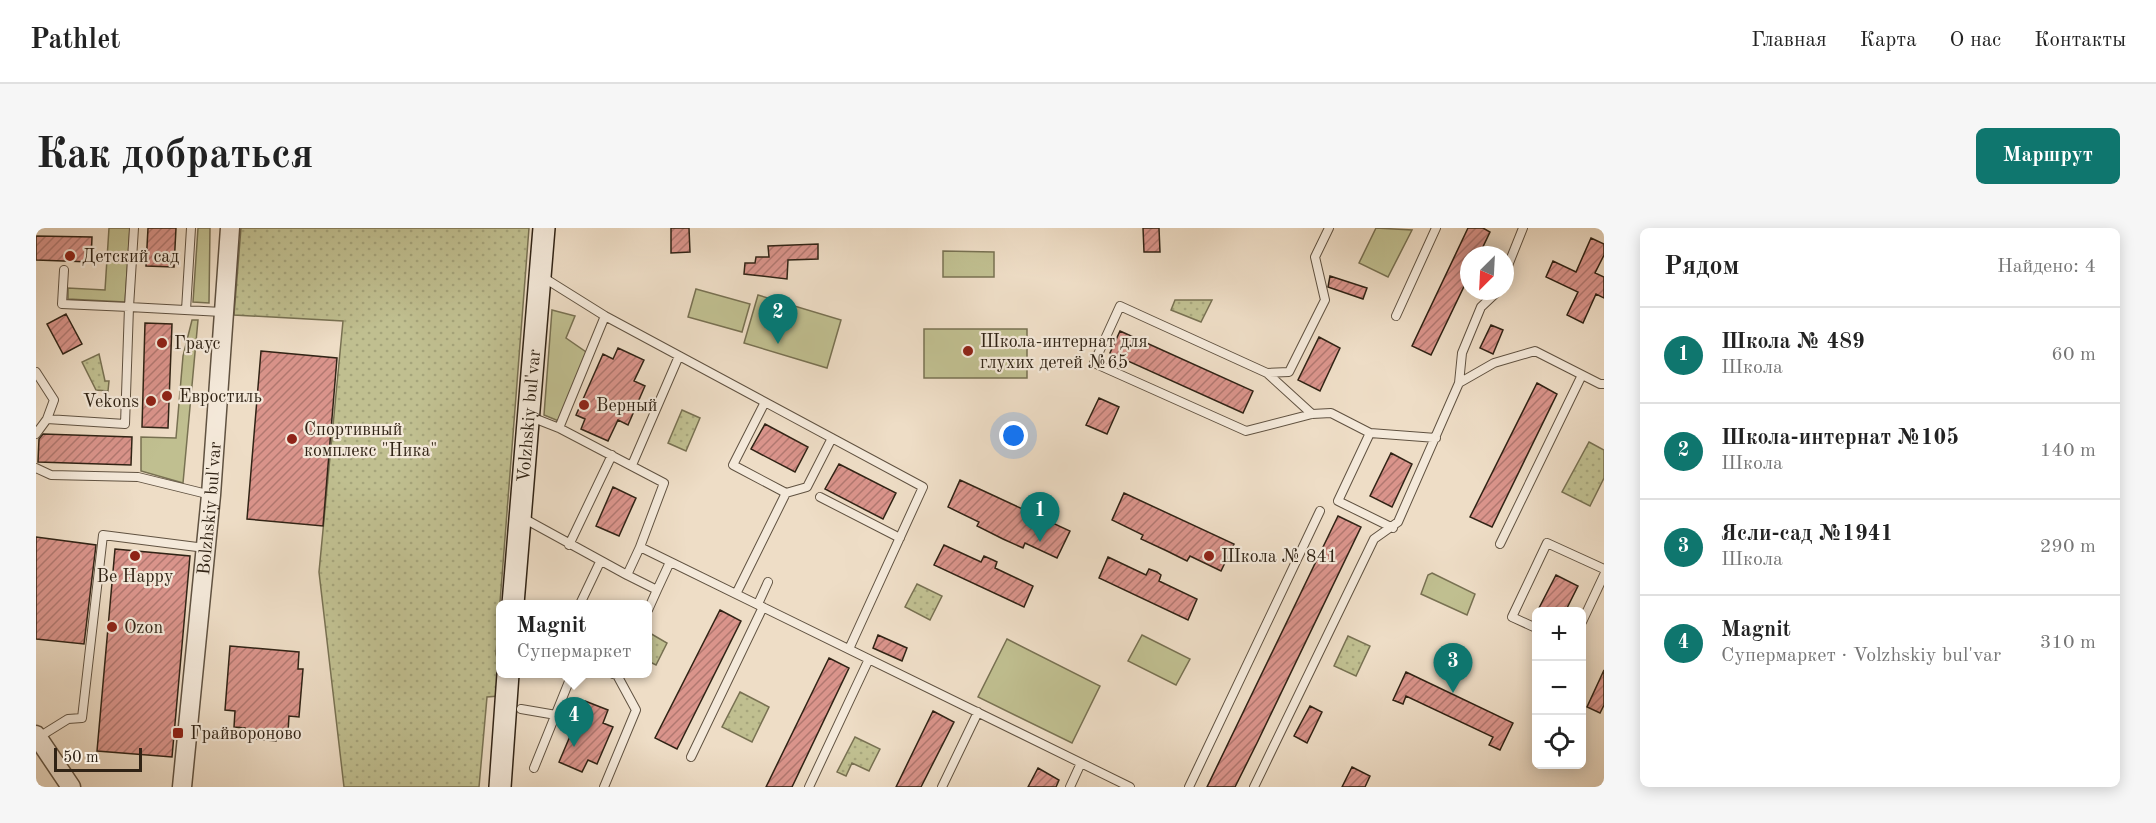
<!DOCTYPE html>
<html lang="ru">
<meta charset="utf-8">
<style>
:root{--surface:#fff;--page:#f6f6f6;--text:#222;--muted:#767676;--line:#e0e0e0;--accent:#0f766e}
body{margin:0;font-family:"Old Standard TT",serif;background:var(--page);color:var(--text)}
.controls{position:absolute;right:18px;bottom:18px;display:grid;overflow:hidden;border-radius:9px;box-shadow:0 3px 15px #0003}
.controls button{width:54px;height:54px;display:grid;place-items:center;padding:0;border:0;border-bottom:2px solid var(--line);background:var(--surface);color:var(--text);font:30px sans-serif}
.compass{position:absolute;left:1424px;top:18px;width:54px;height:54px;border-radius:50%;background:var(--surface);box-shadow:0 3px 15px #0003;rotate:204deg}
.scale{position:absolute;left:18px;bottom:15px;width:88px;box-sizing:border-box;padding-left:6px;border:3px solid #302315;border-top:0;font-size:16px;line-height:21px;white-space:nowrap;color:#302315;-webkit-text-stroke:4px #f4e9da;paint-order:stroke}
.you{position:absolute;left:978px;top:208px;width:21px;height:21px;margin:-15px;border:4px solid #fff;border-radius:50%;background:#1a73e8;box-shadow:0 0 0 9px #1a73e833}
.badge{display:grid;place-items:center;width:39px;height:39px;border-radius:50%;background:var(--accent);color:#fff;font-size:20px;font-weight:700}
.pin{position:absolute;translate:-50% -50px;filter:drop-shadow(0 2px 3px #0008)}
.pin::after{content:'';position:absolute;top:32px;width:21px;height:18px;background:inherit;clip-path:polygon(0 0,100% 0,50% 100%)}
.popup{position:absolute;left:460px;top:372px;width:156px;height:78px;box-sizing:border-box;display:grid;place-content:center;border-radius:9px;background:var(--surface);filter:drop-shadow(0 2px 4px #0005);font-size:20px;white-space:nowrap;color:var(--muted)}
.popup b{font-size:22px;color:var(--text)}
.popup::after{content:'';position:absolute;left:50%;top:100%;margin-left:-12px;border:12px solid transparent;border-top-color:var(--surface)}
.list{margin:0;padding:0;list-style:none}
h2{display:flex;justify-content:space-between;align-items:center;height:78px;margin:0;padding:0 24px;font-size:26px}
h2 small{font-size:20px;font-weight:400;color:var(--muted)}
.list li{display:grid;grid-template-columns:39px 1fr auto;gap:18px;align-items:center;box-sizing:border-box;height:96px;padding:0 24px;border-top:2px solid var(--line)}
.list b{display:block;font-size:22px;white-space:nowrap}
.list p{margin:0;font-size:20px;white-space:nowrap;color:var(--muted)}
.list em{font-size:20px;font-style:normal;color:var(--muted)}
.icon{flex:none;width:33px;height:33px;fill:none;stroke:currentColor;stroke-width:2;stroke-linecap:round;stroke-linejoin:round}
.map{position:relative;flex:none;width:1568px;height:559px;overflow:hidden;border-radius:9px}
header{display:flex;align-items:center;gap:36px;box-sizing:border-box;height:84px;padding:0 30px;background:var(--surface);border-bottom:2px solid var(--line)}
header strong{font-size:28px}
nav{display:flex;gap:33px;margin-inline-start:auto;font-size:21px}
.intro{display:flex;align-items:center;justify-content:space-between;box-sizing:border-box;height:144px;padding:0 36px}
h1{margin:0;font-size:42px}
.button{padding:15px 27px;border-radius:9px;background:var(--accent);color:#fff;font-size:21px;font-weight:700}
main{display:flex;gap:36px;padding:0 36px}
aside{flex:1;background:var(--surface);border-radius:9px;box-shadow:0 3px 15px #0003}
.map>svg:first-child{display:block}
</style>
<header>
<strong>Pathlet</strong>
<nav><a>Главная</a><a>Карта</a><a>О нас</a><a>Контакты</a></nav>
</header>
<div class="intro"><h1>Как добраться</h1><a class="button">Маршрут</a></div>
<main>
<div class="map">
<svg width="1568" height="559" viewBox="0 0 1568 559">
<defs>
<pattern id="park-dots" width="8" height="8" patternUnits="userSpaceOnUse" patternTransform="scale(1.5)"><rect width="8" height="8" fill="#c0bf90"/><path d="M2 2h.1M6 6h.1" fill="none" stroke="#a5a47b" stroke-width="1.8" stroke-linecap="round"/></pattern>
<pattern id="building-hatch" width="6" height="6" patternUnits="userSpaceOnUse" patternTransform="scale(1.5)"><rect width="6" height="6" fill="#da948b"/><path d="M-1 1l2-2M0 6l6-6M5 7l2-2" fill="none" stroke="#b17870"/></pattern>
</defs>
<rect width="100%" height="100%" fill="#eeddc6"/>
<filter id="stains"><feTurbulence type="fractalNoise" baseFrequency=".00333" numOctaves="4"/><feColorMatrix values="0 0 0 0 .2 0 0 0 0 .09 0 0 0 0 .02 0 0 0 .5 -.17"/></filter>
<radialGradient id="worn" r=".72"><stop offset=".6" stop-color="#630" stop-opacity="0"/><stop offset="1" stop-color="#630" stop-opacity=".3"/></radialGradient>
<!-- green -->
<path fill="#c0bf90" stroke="#787152" stroke-width="1.5" d="M 73,0 L 94,0 L 89,74 L 32,71 L 32,60 L 69,62 Z
M 162,0 L 174,0 L 173,75 L 157,74 Z
M 1340,0 L 1376,2 L 1352,49 L 1323,35 Z
M 907,23 L 958,24 L 958,49 L 907,49 Z
M 660,61 L 714,76 L 706,104 L 652,89 Z
M 722,67 L 805,92 L 791,140 L 708,115 Z
M 516,82 L 539,88 L 530,110 L 553,126 L 525,194 L 508,187 Z
M 156,92 L 162,92 L 147,255 L 105,243 L 105,209 L 140,210 L 147,128 Z
M 888,101 L 991,101 L 991,150 L 888,150 Z
M 1396,345 L 1439,366 L 1431,387 L 1385,366 L 1392,347 Z
M 1106,407 L 1154,431 L 1140,457 L 1092,433 Z
M 971,411 L 1064,458 L 1036,515 L 942,469 Z"/>
<!-- park -->
<path fill="url(#park-dots)" stroke="#787152" stroke-width="1.5" d="M 205,0 L 493,0 L 460,426 L 464,442 L 463,468 L 451,469 L 443,559 L 308,559 L 283,344 L 307,93 L 198,87 Z
M 1139,72 L 1176,72 L 1165,94 L 1135,82 Z
M 63,126 L 69,153 L 73,153 L 72,163 L 60,162 L 46,134 Z
M 646,182 L 664,190 L 650,223 L 632,215 Z
M 1553,214 L 1568,222 L 1568,250 L 1554,278 L 1526,264 Z
M 881,356 L 906,368 L 894,392 L 869,379 Z
M 612,404 L 631,415 L 620,437 L 612,433 Z
M 1312,408 L 1334,418 L 1320,448 L 1298,438 Z
M 704,464 L 733,479 L 716,514 L 686,499 Z
M 819,509 L 844,521 L 833,543 L 816,535 L 810,548 L 801,544 Z"/>
<!-- building -->
<path fill="url(#building-hatch)" stroke="#302315" stroke-width="1.5" d="M 112,0 L 140,0 L 138,39 L 110,38 Z
M 635,0 L 653,0 L 654,24 L 635,25 Z
M 1107,0 L 1123,0 L 1124,24 L 1108,24 Z
M 1432,0 L 1447,0 L 1454,4 L 1443,27 L 1433,27 L 1433,48 L 1395,127 L 1376,118 Z
M 0,8 L 56,9 L 55,34 L 0,32 Z
M 1555,10 L 1568,16 L 1568,27 L 1559,45 L 1568,49 L 1568,70 L 1560,66 L 1547,95 L 1531,87 L 1542,64 L 1510,49 L 1517,33 L 1540,44 Z
M 782,16 L 782,31 L 752,32 L 751,51 L 708,46 L 709,35 L 719,35 L 720,29 L 733,29 L 732,18 Z
M 1294,48 L 1331,60 L 1327,71 L 1292,59 Z
M 30,86 L 46,116 L 27,126 L 11,96 Z
M 109,95 L 136,96 L 132,200 L 106,199 Z
M 1455,97 L 1467,102 L 1457,126 L 1444,120 Z
M 1084,103 L 1217,163 L 1207,185 L 1074,125 Z
M 1283,109 L 1304,120 L 1284,163 L 1262,152 Z
M 582,120 L 608,132 L 598,153 L 609,158 L 592,197 L 582,192 L 572,213 L 545,201 L 549,191 L 540,187 L 567,126 L 577,131 Z
M 225,123 L 301,130 L 287,298 L 211,291 Z
M 1501,155 L 1521,166 L 1456,299 L 1434,289 Z
M 1063,170 L 1083,179 L 1071,206 L 1050,197 Z
M 729,196 L 772,219 L 759,244 L 715,221 Z
M 7,206 L 96,209 L 95,237 L 2,234 L 3,211 Z
M 1355,225 L 1376,236 L 1356,279 L 1334,268 Z
M 803,236 L 860,265 L 847,291 L 789,261 Z
M 924,252 L 1034,303 L 1021,330 L 989,315 L 987,320 L 967,311 L 941,298 L 943,294 L 912,279 Z
M 577,259 L 600,270 L 583,308 L 560,298 Z
M 1088,265 L 1198,316 L 1185,343 L 1154,328 L 1151,333 L 1131,323 L 1105,311 L 1107,307 L 1076,292 Z
M 1302,288 L 1325,299 L 1221,515 L 1199,559 L 1171,559 Z
M 0,309 L 60,317 L 48,416 L 0,411 Z
M 908,317 L 945,334 L 948,328 L 957,332 L 961,334 L 959,340 L 997,358 L 988,379 L 898,337 Z
M 79,321 L 154,328 L 136,529 L 61,523 Z
M 1072,329 L 1110,347 L 1113,341 L 1121,344 L 1125,347 L 1123,353 L 1161,371 L 1152,392 L 1063,350 Z
M 1520,347 L 1542,358 L 1529,384 L 1501,384 Z
M 684,382 L 705,393 L 641,521 L 619,510 Z
M 842,407 L 871,420 L 866,433 L 837,420 Z
M 194,418 L 263,424 L 262,441 L 267,441 L 263,489 L 253,488 L 252,504 L 241,503 L 240,513 L 208,510 L 209,500 L 198,499 L 199,483 L 189,482 Z
M 793,430 L 813,440 L 756,559 L 730,559 Z
M 1568,442 L 1568,477 L 1564,485 L 1551,479 Z
M 1370,444 L 1477,495 L 1464,522 L 1453,517 L 1457,509 L 1370,468 L 1367,476 L 1357,472 Z
M 549,473 L 572,482 L 567,495 L 577,499 L 561,536 L 552,532 L 546,544 L 523,534 Z
M 1274,478 L 1286,484 L 1271,515 L 1258,508 Z
M 897,483 L 918,494 L 885,559 L 860,559 Z
M 1316,539 L 1334,548 L 1329,559 L 1306,559 Z
M 1002,540 L 1023,552 L 1020,559 L 992,559 Z"/>
<g fill="none" stroke-linecap="round" stroke-linejoin="round">
<defs>
<path id="service" d="M 1293,0 L 1279,29 L 1289,72 L 1253,144 L 1231,145 L 1084,78 L 1058,135 L 1210,203 L 1276,186 L 1295,185 L 1334,205 L 1400,210
M 28,42 L 26,76 L 93,79 L 98,0
M 1469,45 L 1487,0
M 505,48 L 569,88 L 887,259 L 813,421
M 150,82 L 155,0
M 1360,88 L 1400,0
M 0,144 L 18,172 L 11,191 L 89,196 L 93,79 L 186,84
M 1231,145 L 1276,186
M 1423,155 L 1426,125 L 1445,79 L 1462,63
M 729,174 L 697,237 L 750,265 L 771,259 L 796,210
M 495,189 L 523,200 L 628,255 L 604,319
M 523,200 L 569,88
M 1334,205 L 1302,273 L 1357,300
M 0,206 L 11,191
M 596,237 L 643,128
M 0,240 L 15,247 L 102,249 L 175,267
M 784,269 L 864,310
M 487,290 L 591,347 L 604,319 L 1094,559
M 1464,316 L 1546,147
M 533,317 L 576,227
M 591,347 L 621,362 L 634,334
M 700,366 L 750,265
M 544,376 L 564,334
M 722,376 L 732,354
M 612,382 L 621,362
M 1546,394 L 1568,347
M 1500,400 L 1476,389 L 1511,315 L 1568,341
M 485,481 L 520,487
M 3,509 L 32,491 L 46,490 L 67,307 L 169,320
M 655,529 L 727,379
M 498,540 L 536,446
M 568,559 L 600,482 L 581,447 L 577,446
M 773,559 L 833,431
M 906,559 L 942,484
M 1034,559 L 1045,535
M 1153,559 L 1284,283
M 1218,559 L 1338,311 L 1362,294 L 1423,155 L 1458,135 L 1499,123 L 1564,156 L 1568,156"/>
<g id="tertiary">
<path d="M 0,507 L 35,559"/>
<path id="s1" d="M 146,559 L 175,267 L 194,0"/>
</g>
<g id="secondary">
<path id="s2" d="M 477,376 L 508,0"/>
<path d="M 464,559 L 472,446"/>
</g>
</defs>
<!-- service casing -->
<use href="#service" stroke="#605241" stroke-width="10"/>
<!-- tertiary casing -->
<use href="#tertiary" stroke="#605241" stroke-width="21"/>
<!-- secondary casing -->
<use href="#secondary" stroke="#302315" stroke-width="24"/>
<!-- service -->
<use href="#service" stroke="#f4e9da" stroke-width="8"/>
<!-- tertiary -->
<use href="#tertiary" stroke="#f4e9da" stroke-width="18"/>
<!-- secondary -->
<use href="#secondary" stroke="#f4e9da" stroke-width="21"/>
</g>
<!-- markers -->
<g fill="#8f2418" stroke="#f4e9da" stroke-width="2">
<circle cx="34" cy="28" r="6"/>
<circle cx="126" cy="115" r="6"/>
<circle cx="932" cy="123" r="6"/>
<circle cx="131" cy="168" r="6"/>
<circle cx="115" cy="173" r="6"/>
<circle cx="548" cy="177" r="6"/>
<circle cx="256" cy="211" r="6"/>
<circle cx="99" cy="328" r="6"/>
<circle cx="1173" cy="328" r="6"/>
<circle cx="76" cy="399" r="6"/>
<rect x="136" y="499" width="12" height="12" rx="3"/>
</g>
<g text-anchor="middle" stroke-width="4.5" stroke-linejoin="round" paint-order="stroke">
<!-- poi labels -->
<g font-size="18" fill="#302315" stroke="#f4e9da" text-anchor="start">
<text x="46" y="34">Детский сад</text>
<text x="944" y="119">Школа-интернат для<tspan x="944" dy="21">глухих детей №65</tspan></text>
<text x="138" y="121">Граус</text>
<text x="143" y="174">Евростиль</text>
<text x="103" y="179" text-anchor="end">Vekons</text>
<text x="560" y="183">Верный</text>
<text x="268" y="207">Спортивный<tspan x="268" dy="21">комплекс "Ника"</tspan></text>
<text x="1185" y="334">Школа № 841</text>
<text x="99" y="354" text-anchor="middle">Be Happy</text>
<text x="88" y="405">Ozon</text>
<text x="154" y="511">Грайвороново</text>
</g>
<!-- street labels -->
<g font-size="18" fill="#302315" stroke="#f4e9da">
<text dy="6" stroke="none"><textPath href="#s2" startOffset="189">Volzhskiy bul'var</textPath></text>
<text dy="6" stroke="none"><textPath href="#s1" startOffset="280">Bolzhskiy bul'var</textPath></text>
</g>
</g>
<rect width="100%" height="100%" filter="url(#stains)"/>
<rect width="100%" height="100%" fill="url(#worn)"/>
</svg>
<div class="controls">
<button>+</button>
<button>−</button>
<button><svg class="icon" aria-label="locate" viewBox="0 0 24 24"><circle cx="12" cy="12" r="6"/><path d="M12 2v4M12 18v4M2 12h4M18 12h4"/></svg></button>
</div>
<svg class="compass" viewBox="-18 -18 36 36"><path d="M0-13l5 13h-10z" fill="#e53935"/><path d="M0 13l5-13h-10z" fill="#767676"/></svg>
<div class="scale">50 m</div>
<div class="you"></div>
<div class="pin badge" style="left:1004px;top:314px">1</div>
<div class="pin badge" style="left:742px;top:116px">2</div>
<div class="pin badge" style="left:1417px;top:465px">3</div>
<div class="pin badge" style="left:538px;top:519px">4</div>
<div class="popup"><b>Magnit</b>Супермаркет</div>
</div>
<aside>
<h2>Рядом<small>Найдено: 4</small></h2>
<ul class="list">
<li><span class="badge">1</span><div><b>Школа № 489</b><p>Школа</p></div><em>60 m</em></li>
<li><span class="badge">2</span><div><b>Школа-интернат №105</b><p>Школа</p></div><em>140 m</em></li>
<li><span class="badge">3</span><div><b>Ясли-сад №1941</b><p>Школа</p></div><em>290 m</em></li>
<li><span class="badge">4</span><div><b>Magnit</b><p>Супермаркет · Volzhskiy bul'var</p></div><em>310 m</em></li>
</ul>
</aside>
</main>
